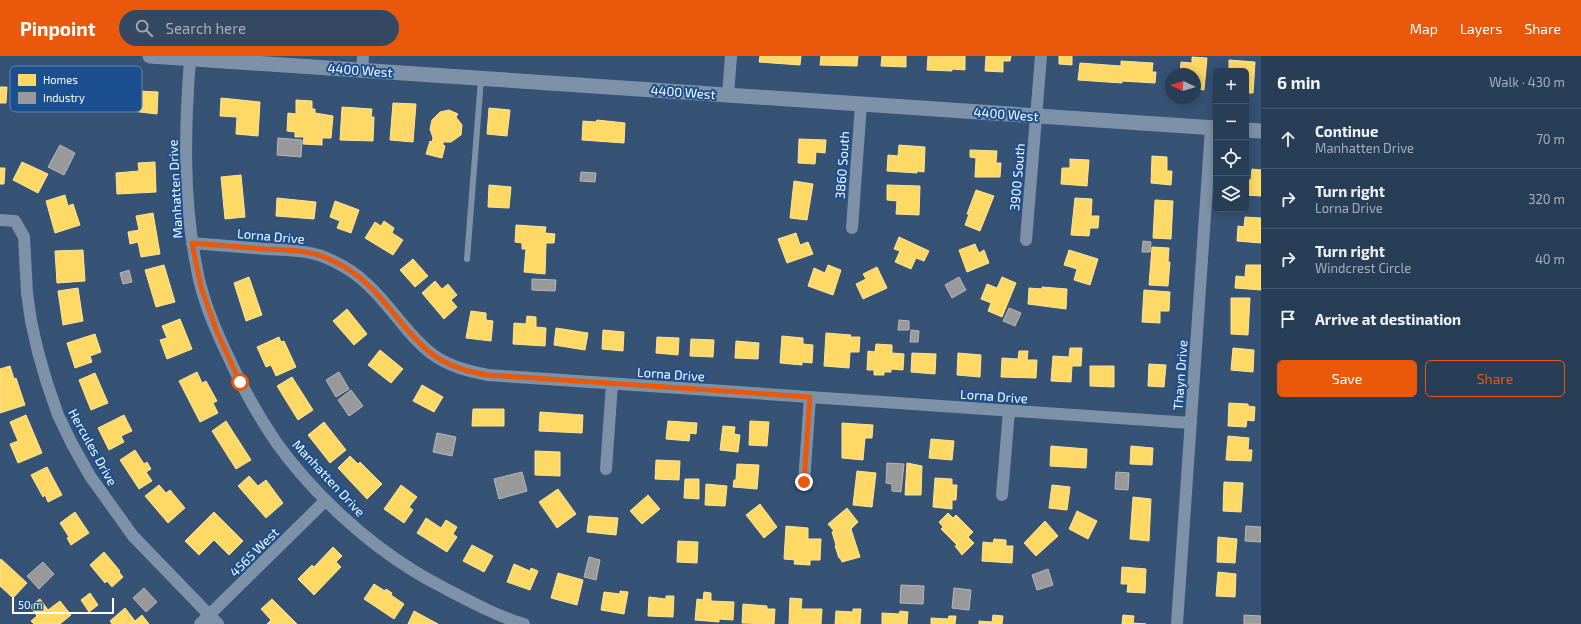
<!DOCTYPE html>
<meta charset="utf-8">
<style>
:root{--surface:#283e57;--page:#344961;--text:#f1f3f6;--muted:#a5aeba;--line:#44576d;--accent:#ea580c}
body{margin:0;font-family:"Exo 2",sans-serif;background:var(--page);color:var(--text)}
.controls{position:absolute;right:12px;top:12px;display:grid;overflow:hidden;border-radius:6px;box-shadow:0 2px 10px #0003}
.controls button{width:36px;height:36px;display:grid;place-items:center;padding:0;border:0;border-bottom:1px solid var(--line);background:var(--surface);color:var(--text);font:20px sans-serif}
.compass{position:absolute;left:1165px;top:12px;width:36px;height:36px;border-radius:50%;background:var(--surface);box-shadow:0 2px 10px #0003;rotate:274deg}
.scale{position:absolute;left:12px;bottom:10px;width:102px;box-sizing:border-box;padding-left:4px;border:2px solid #fff;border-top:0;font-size:11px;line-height:14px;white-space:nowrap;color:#fff;-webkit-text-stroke:3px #1b4f8f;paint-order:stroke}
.stop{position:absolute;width:12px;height:12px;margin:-9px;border:3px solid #ea580c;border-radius:50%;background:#fff}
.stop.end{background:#ea580c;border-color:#fff;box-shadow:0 1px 4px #0008}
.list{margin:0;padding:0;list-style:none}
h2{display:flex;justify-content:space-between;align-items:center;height:52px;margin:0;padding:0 16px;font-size:17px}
h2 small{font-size:13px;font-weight:400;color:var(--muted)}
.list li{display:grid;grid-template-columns:26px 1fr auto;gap:12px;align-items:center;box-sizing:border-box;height:60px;padding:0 16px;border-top:1px solid var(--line)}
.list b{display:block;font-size:15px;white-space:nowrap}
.list p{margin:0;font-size:13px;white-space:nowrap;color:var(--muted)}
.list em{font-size:13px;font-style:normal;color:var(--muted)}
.actions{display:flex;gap:8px;padding:12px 16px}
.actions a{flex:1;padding:9px 0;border:1px solid var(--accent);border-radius:6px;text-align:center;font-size:14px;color:var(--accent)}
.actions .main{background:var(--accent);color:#fff}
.icon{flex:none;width:22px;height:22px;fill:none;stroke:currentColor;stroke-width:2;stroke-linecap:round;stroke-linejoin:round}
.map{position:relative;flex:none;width:1261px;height:568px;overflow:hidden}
header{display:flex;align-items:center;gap:24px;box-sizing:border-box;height:56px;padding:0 20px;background:var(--accent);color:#fff}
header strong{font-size:19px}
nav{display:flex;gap:22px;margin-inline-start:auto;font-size:14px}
.search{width:280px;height:36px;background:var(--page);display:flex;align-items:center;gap:10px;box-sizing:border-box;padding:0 14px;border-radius:22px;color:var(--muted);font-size:15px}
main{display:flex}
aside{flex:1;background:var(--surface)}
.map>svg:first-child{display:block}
</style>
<header>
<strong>Pinpoint</strong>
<div class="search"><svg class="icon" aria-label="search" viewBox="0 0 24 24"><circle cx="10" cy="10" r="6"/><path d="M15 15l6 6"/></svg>Search here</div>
<nav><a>Map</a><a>Layers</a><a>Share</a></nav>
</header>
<main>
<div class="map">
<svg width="1261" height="568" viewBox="0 0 1261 568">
<rect width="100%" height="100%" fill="#365274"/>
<!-- homes -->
<path fill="#ffd966" stroke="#ffe494" d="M 760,0 L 801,0 L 800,9 L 759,6 Z
M 821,0 L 858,0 L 857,10 L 820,9 Z
M 882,0 L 906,0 L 906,11 L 881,10 Z
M 928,0 L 965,0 L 965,14 L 952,13 L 952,15 L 927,14 Z
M 986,0 L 1011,0 L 1010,5 L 1003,5 L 1003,16 L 985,15 Z
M 1059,0 L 1072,0 L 1072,9 L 1059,8 Z
M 1192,1 L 1207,2 L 1204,34 L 1195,33 L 1195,18 L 1180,18 L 1181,6 L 1192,7 Z
M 1229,4 L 1255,6 L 1253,37 L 1246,37 L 1246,15 L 1229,15 Z
M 1121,5 L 1153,7 L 1152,16 L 1156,16 L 1155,27 L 1122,25 L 1122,27 L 1078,24 L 1080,7 L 1121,10 Z
M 0,31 L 7,31 L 6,47 L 0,47 Z
M 139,35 L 158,36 L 157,58 L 123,54 L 124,36 L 139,37 Z
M 221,42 L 260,46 L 258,80 L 236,78 L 237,61 L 220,60 Z
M 296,44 L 312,45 L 312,53 L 315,53 L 315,57 L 333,60 L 331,82 L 322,82 L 322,89 L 303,88 L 304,81 L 295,81 L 295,76 L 287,75 L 288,57 L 296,58 Z
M 393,47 L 416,48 L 413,86 L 390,84 Z
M 342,51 L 372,53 L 371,61 L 374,61 L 373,85 L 340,84 Z
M 489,52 L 510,54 L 507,80 L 487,78 Z
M 449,54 L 458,58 L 456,61 L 462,69 L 461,79 L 451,86 L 443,86 L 443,89 L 445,90 L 442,102 L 426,98 L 430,85 L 432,86 L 433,82 L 430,73 L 432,64 L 440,56 Z
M 597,64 L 625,67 L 624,87 L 582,84 L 583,65 L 596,66 Z
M 799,83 L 826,84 L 825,97 L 816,96 L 815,108 L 798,107 Z
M 899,89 L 925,91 L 924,116 L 917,115 L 917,117 L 887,115 L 888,99 L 898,100 Z
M 970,94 L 997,95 L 996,107 L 1001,107 L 1000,121 L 975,121 L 976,102 L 970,101 Z
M 1152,100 L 1167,101 L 1167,115 L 1172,115 L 1171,129 L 1151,127 Z
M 1070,103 L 1089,104 L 1087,130 L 1061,128 L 1062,112 L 1070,112 Z
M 22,106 L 48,118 L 38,137 L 13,124 Z
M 155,106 L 156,136 L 117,138 L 116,117 L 139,115 L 138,107 Z
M 0,112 L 5,112 L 4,128 L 0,128 Z
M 1252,113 L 1261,114 L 1261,140 L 1246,139 L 1246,124 L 1251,124 Z
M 241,119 L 245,161 L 225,163 L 221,121 Z
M 794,125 L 813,128 L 807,164 L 790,162 Z
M 489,129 L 511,131 L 509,152 L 488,151 Z
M 887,129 L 920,130 L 919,159 L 896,158 L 897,145 L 887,144 Z
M 976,134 L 994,140 L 980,175 L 965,169 L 969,158 L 967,158 Z
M 65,139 L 68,150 L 73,148 L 80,169 L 55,177 L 46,145 Z
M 277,142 L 316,146 L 314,163 L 276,160 Z
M 1075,142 L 1092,143 L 1091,160 L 1099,160 L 1098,172 L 1090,172 L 1089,180 L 1071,179 Z
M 1155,144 L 1173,145 L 1171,183 L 1153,182 Z
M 335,145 L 359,154 L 351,177 L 337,172 L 340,165 L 330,161 Z
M 153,157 L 160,198 L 141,201 L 138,186 L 130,188 L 128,176 L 139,174 L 136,160 Z
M 1245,161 L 1261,162 L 1261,187 L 1237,185 L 1238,170 L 1244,171 Z
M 384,165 L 394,172 L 392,177 L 403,184 L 393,199 L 365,182 L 375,166 L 381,170 Z
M 516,169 L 546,171 L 545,177 L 555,178 L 554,187 L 546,187 L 545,218 L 524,216 L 526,193 L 522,193 L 522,187 L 515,186 Z
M 796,177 L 800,189 L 808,186 L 813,198 L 787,207 L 778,183 Z
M 899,181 L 929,195 L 924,205 L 916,202 L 911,213 L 895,206 L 900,195 L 894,193 Z
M 975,188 L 979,197 L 984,194 L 989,207 L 967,216 L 959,194 Z
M 1152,191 L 1169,192 L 1168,206 L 1170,206 L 1168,230 L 1149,229 Z
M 83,194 L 85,225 L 57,227 L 55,195 Z
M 1069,194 L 1098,203 L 1090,229 L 1074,224 L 1077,213 L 1064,209 Z
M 413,203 L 428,220 L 415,231 L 400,214 Z
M 164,209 L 175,246 L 156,251 L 145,214 Z
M 828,209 L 841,214 L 833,239 L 808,230 L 814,212 L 825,217 Z
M 1246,209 L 1261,209 L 1261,234 L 1235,232 L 1236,220 L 1245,221 Z
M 877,211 L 887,232 L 863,243 L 856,228 L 866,223 L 863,218 Z
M 249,221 L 262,259 L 246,265 L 234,227 Z
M 1002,221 L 1016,227 L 1002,261 L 988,255 L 991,247 L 981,243 L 987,228 L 997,232 Z
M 435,225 L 442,233 L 448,228 L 457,239 L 451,244 L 457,251 L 444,263 L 422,237 Z
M 1042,231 L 1067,233 L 1066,253 L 1028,248 L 1029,232 L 1042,233 Z
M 78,232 L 83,265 L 63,269 L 58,235 Z
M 1144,234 L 1170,236 L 1169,255 L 1160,255 L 1160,267 L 1142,266 Z
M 1231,242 L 1250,242 L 1248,279 L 1231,278 Z
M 347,253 L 367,278 L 354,289 L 333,265 Z
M 471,255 L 486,257 L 486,264 L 493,265 L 491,285 L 466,282 Z
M 527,260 L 536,261 L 536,271 L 546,272 L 545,290 L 513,288 L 514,267 L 526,268 Z
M 180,263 L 192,293 L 167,303 L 160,284 L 167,282 L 162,270 Z
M 556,272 L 588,277 L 585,294 L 554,289 Z
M 603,274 L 624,276 L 623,295 L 602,293 Z
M 826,277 L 851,279 L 850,281 L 860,281 L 859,296 L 850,296 L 849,312 L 824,310 Z
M 95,278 L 101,296 L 90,300 L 92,306 L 75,312 L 67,287 Z
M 782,280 L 803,282 L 803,288 L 813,289 L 812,307 L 802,306 L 802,309 L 780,307 Z
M 279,281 L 281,286 L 284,285 L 296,311 L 276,320 L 271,309 L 266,311 L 257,291 Z
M 657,281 L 679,282 L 678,299 L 656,297 Z
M 691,283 L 714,284 L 713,301 L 690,300 Z
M 736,285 L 759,287 L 758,303 L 735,302 Z
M 876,288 L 892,289 L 892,297 L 904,298 L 903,314 L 891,313 L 891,316 L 884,316 L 884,319 L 874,319 L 874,314 L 867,314 L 868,295 L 875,296 Z
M 1070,292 L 1082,292 L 1081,310 L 1072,310 L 1071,326 L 1051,325 L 1053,300 L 1069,301 Z
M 1233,292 L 1254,294 L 1253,316 L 1231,314 Z
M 380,294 L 403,313 L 391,327 L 368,309 Z
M 1019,295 L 1028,295 L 1027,304 L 1037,304 L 1036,322 L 1001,321 L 1002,302 L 1018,303 Z
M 912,297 L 936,298 L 935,318 L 911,316 Z
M 958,297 L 981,299 L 980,321 L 957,319 Z
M 1149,308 L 1166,309 L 1164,331 L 1148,330 Z
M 10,310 L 14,323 L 16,322 L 25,349 L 0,357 L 0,313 Z
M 1090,310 L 1114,310 L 1114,331 L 1090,330 Z
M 197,316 L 202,327 L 206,325 L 217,345 L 213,347 L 218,357 L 200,366 L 179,325 Z
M 95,317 L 108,347 L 91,354 L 79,324 Z
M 292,321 L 313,354 L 298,364 L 277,330 Z
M 422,329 L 443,341 L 434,356 L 413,345 Z
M 1229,347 L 1248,348 L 1248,350 L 1255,351 L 1254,365 L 1247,364 L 1246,371 L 1228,370 Z
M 473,353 L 504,353 L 504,370 L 472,370 Z
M 540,356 L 583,359 L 582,377 L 539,375 Z
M 26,359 L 42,397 L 18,407 L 10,388 L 18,385 L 10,366 Z
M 124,359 L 132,375 L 121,380 L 124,386 L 109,394 L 98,372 Z
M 226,365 L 251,404 L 236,413 L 212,375 Z
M 668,365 L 697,367 L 696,378 L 690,377 L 689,385 L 666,383 Z
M 750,365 L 769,366 L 767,390 L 749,389 Z
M 324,366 L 346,394 L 330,407 L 308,379 Z
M 842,367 L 873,369 L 872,382 L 865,382 L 863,404 L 842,402 Z
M 723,370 L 735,371 L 734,378 L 740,379 L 738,396 L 720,394 Z
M 1228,380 L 1249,382 L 1248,394 L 1252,394 L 1251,405 L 1226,404 Z
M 931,383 L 954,385 L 952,404 L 929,402 Z
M 1051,390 L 1087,393 L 1086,412 L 1050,410 Z
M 1131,390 L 1153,392 L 1152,409 L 1130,408 Z
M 135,394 L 144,408 L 147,406 L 151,413 L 146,416 L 152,425 L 139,433 L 120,404 Z
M 535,395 L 560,396 L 560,420 L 535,419 Z
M 350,400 L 358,408 L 360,406 L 382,428 L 367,443 L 338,412 Z
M 656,404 L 680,405 L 679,424 L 655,423 Z
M 907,407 L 922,410 L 921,439 L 905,439 Z
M 737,408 L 759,409 L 757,433 L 733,431 L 734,424 L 736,424 Z
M 47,411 L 62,439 L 48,446 L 45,439 L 43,441 L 31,419 Z
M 857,415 L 876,417 L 872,451 L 853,449 Z
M 249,420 L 258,430 L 266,424 L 283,447 L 266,462 L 238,430 Z
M 935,422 L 952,423 L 952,429 L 957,429 L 956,444 L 952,444 L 952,453 L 933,451 Z
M 685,423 L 699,423 L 699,443 L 684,442 Z
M 1224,426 L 1243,427 L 1241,456 L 1223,455 Z
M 706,428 L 727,430 L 725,450 L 705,449 Z
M 159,429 L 166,437 L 170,434 L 185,452 L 168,467 L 145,440 Z
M 401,429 L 417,441 L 409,451 L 413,454 L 404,467 L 384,453 Z
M 1052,429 L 1070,431 L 1067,454 L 1049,452 Z
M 558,433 L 576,458 L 557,472 L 539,446 Z
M 648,439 L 660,453 L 642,468 L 630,455 Z
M 1133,441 L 1151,443 L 1149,485 L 1130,483 Z
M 760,448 L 777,471 L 764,482 L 746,459 Z
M 847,452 L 858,466 L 851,473 L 860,501 L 842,506 L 840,502 L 839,502 L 835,490 L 836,489 L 832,476 L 834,475 L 828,468 Z
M 1077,455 L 1097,465 L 1088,483 L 1069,473 Z
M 75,456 L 89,477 L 71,489 L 67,482 L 69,481 L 60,467 Z
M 214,456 L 243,485 L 229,499 L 214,484 L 199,499 L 185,485 Z
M 948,457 L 953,462 L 956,459 L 973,476 L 968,481 L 974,487 L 962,499 L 955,490 L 957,489 L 941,473 L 943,471 L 939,466 Z
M 589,460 L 618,462 L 616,479 L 587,476 Z
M 426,462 L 441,472 L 446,464 L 457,471 L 453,478 L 457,481 L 447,496 L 417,477 Z
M 1045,465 L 1058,480 L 1036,500 L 1024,487 Z
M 786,470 L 808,472 L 808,483 L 821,483 L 820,504 L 810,504 L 810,509 L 794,508 L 795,504 L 784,503 Z
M 1218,481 L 1237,483 L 1235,507 L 1217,506 Z
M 994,483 L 1006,484 L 1006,490 L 1013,490 L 1012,507 L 982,505 L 983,486 L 993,487 Z
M 678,485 L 698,486 L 697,507 L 677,506 Z
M 472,489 L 493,500 L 484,516 L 463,505 Z
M 333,491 L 342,500 L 336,506 L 341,511 L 314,539 L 298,523 L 312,509 L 314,511 Z
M 104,496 L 120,515 L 119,516 L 123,521 L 112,531 L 107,525 L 105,527 L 90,509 Z
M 1,503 L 27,527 L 13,542 L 0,530 L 0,505 Z
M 514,508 L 530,515 L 531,512 L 538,515 L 530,534 L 507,526 Z
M 1122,511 L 1146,513 L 1145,537 L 1127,536 L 1128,528 L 1121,528 Z
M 1218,516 L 1236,518 L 1235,541 L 1216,540 Z
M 558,517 L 583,524 L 577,549 L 551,542 Z
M 374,528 L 385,535 L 386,533 L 392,537 L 391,539 L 404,548 L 394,563 L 364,543 Z
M 620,535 L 628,536 L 624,558 L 601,554 L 604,536 L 620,538 Z
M 704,536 L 711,537 L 711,545 L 734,546 L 733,564 L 719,563 L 719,566 L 695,564 L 697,543 L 703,544 Z
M 90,537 L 98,549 L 89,556 L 81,544 Z
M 666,540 L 674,540 L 673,561 L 648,560 L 649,541 L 666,543 Z
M 790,542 L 802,543 L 801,553 L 822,553 L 821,568 L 789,568 Z
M 40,543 L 48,554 L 60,545 L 71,559 L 60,568 L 34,568 L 31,565 L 37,560 L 30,550 Z
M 272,543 L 297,568 L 267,568 L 271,564 L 261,553 Z
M 743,548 L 767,550 L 767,553 L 775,553 L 774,568 L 742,567 Z
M 125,552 L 135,565 L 142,559 L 149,568 L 112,568 L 110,565 Z
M 853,553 L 861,553 L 860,568 L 835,568 L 836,555 L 853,556 Z
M 414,555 L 438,568 L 408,568 Z
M 900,555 L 908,556 L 907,568 L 882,568 L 882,557 L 899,558 Z
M 993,559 L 1003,560 L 1002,568 L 979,568 L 979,565 L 992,566 Z
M 1123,559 L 1134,560 L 1133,567 L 1146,568 L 1122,568 Z
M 949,560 L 956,560 L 955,568 L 931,568 L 931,562 L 948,563 Z"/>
<!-- industry -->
<path fill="#999" stroke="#b8b8b8" d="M 278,82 L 302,84 L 301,101 L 277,99 Z
M 60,89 L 75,97 L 64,119 L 48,111 Z
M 581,116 L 596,117 L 595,126 L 580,125 Z
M 1143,185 L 1151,186 L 1150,196 L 1142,196 Z
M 129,214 L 132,226 L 123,228 L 120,217 Z
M 959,221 L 966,234 L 952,242 L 945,229 Z
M 532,223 L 556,224 L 555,235 L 532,234 Z
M 1009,252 L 1021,257 L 1015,270 L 1003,265 Z
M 899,264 L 909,265 L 909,274 L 898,274 Z
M 911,274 L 919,275 L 918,286 L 910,286 Z
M 339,316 L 349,333 L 336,341 L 326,324 Z
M 351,334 L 363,350 L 349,360 L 338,344 Z
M 437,377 L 456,381 L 452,400 L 433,396 Z
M 887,407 L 904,408 L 901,436 L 892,435 L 892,428 L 886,427 Z
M 522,416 L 527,435 L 499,443 L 494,423 Z
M 1116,416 L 1129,417 L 1128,434 L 1115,433 Z
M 1246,470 L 1261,471 L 1261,486 L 1245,485 Z
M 589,501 L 600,504 L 596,524 L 584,521 Z
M 43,506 L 54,518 L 39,533 L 27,520 Z
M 1048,513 L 1053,529 L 1037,534 L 1032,519 Z
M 901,529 L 924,530 L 923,548 L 900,547 Z
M 144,532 L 157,546 L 146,556 L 133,542 Z
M 954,532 L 971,534 L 969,554 L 952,552 Z
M 1244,559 L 1261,560 L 1261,568 L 1244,568 Z"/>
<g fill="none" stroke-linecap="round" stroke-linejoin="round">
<!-- service -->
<path stroke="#7d92a8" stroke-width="6" d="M 467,203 L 481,23"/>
<!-- minor -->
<path stroke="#7d92a8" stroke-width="12" d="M 190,3 C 185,70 183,137 195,203 C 197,212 198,222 201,231 C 207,254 217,277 227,298 C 241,329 257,358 276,386 C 311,435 363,484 414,515 C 425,522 435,527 446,533 C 471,546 497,560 524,568
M 362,14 L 363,0
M 728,39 L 731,0
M 0,164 L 15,165 L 24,181 L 27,237 L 31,265 L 38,296 L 47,327 L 58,359 L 72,388 L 90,420 L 133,480 L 218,568
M 852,172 L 861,48
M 1026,184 L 1041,0
M 192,187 C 217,189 241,191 265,193 C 288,194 313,194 333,205 C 346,211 358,219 368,229 C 391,250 407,279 432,298 C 448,310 468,315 488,319 L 1191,367
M 606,413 L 612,328
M 804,426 L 810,341
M 1002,439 L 1009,355
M 200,568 L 326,444
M 1177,568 L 1211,72"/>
<!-- tertiary -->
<path stroke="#7d92a8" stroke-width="15" d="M 150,0 L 1216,72
M 1246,74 L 1261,75"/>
</g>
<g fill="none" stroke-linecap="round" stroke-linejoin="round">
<!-- route -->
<path stroke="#ea580c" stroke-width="5" d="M 240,326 L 217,276 L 201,231 L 192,187 C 217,189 241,191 265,193 C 288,194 313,194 333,205 C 346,211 358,219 368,229 C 391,250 407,279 432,298 C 448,310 468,316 488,319 L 810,341 L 804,426"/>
</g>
<g text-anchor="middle" stroke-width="4" stroke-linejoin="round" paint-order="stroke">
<!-- street labels -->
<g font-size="13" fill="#fff" stroke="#1b4f8f">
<text transform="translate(360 14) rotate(4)" y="5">4400 West</text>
<text transform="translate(683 36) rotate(4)" y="5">4400 West</text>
<text transform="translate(1006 58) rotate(4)" y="5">4400 West</text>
<text transform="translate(842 109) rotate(-86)" y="5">3860 South</text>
<text transform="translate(1017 121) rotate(-85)" y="5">3900 South</text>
<text transform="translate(175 133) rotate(-93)" y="5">Manhatten Drive</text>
<text transform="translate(271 180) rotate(5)" y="5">Lorna Drive</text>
<text transform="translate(671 318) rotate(4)" y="5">Lorna Drive</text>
<text transform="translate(1180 319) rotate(-86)" y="5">Thayn Drive</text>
<text transform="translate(994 340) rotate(4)" y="5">Lorna Drive</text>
<text transform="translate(93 391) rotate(61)" y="5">Hercules Drive</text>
<text transform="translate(329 422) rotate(47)" y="5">Manhatten Drive</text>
<text transform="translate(254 496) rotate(-45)" y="5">4565 West</text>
</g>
</g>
<!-- legend -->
<rect x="10" y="10" width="132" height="46" rx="6" fill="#1b4f8f" stroke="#5f84b1" stroke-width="1"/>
<rect x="18" y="18" width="18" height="12" fill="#ffd966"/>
<rect x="18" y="36" width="18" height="12" fill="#999"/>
<g font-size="11" fill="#fff">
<text x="43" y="28">Homes</text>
<text x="43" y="46">Industry</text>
</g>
</svg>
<div class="controls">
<button>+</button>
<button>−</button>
<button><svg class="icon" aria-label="locate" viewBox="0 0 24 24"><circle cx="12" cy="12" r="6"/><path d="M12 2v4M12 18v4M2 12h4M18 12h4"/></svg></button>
<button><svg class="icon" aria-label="layers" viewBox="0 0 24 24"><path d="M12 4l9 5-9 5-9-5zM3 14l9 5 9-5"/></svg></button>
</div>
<svg class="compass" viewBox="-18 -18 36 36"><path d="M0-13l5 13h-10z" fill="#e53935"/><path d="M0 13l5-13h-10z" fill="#a5aeba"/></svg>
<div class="scale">50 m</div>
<div class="stop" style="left:240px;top:326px"></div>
<div class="stop end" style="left:804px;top:426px"></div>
</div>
<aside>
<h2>6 min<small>Walk · 430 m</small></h2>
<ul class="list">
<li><svg class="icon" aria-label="ahead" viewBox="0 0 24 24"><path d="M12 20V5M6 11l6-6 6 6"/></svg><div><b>Continue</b><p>Manhatten Drive</p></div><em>70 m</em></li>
<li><svg class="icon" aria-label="right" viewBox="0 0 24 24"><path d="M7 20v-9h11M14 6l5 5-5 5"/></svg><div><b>Turn right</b><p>Lorna Drive</p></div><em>320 m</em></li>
<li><svg class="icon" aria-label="right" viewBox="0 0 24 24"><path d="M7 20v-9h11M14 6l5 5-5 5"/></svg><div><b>Turn right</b><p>Windcrest Circle</p></div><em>40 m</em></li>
<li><svg class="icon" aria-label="arrive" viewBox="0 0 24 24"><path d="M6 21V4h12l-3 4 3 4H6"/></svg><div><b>Arrive at destination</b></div></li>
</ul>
<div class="actions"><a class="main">Save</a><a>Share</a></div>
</aside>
</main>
